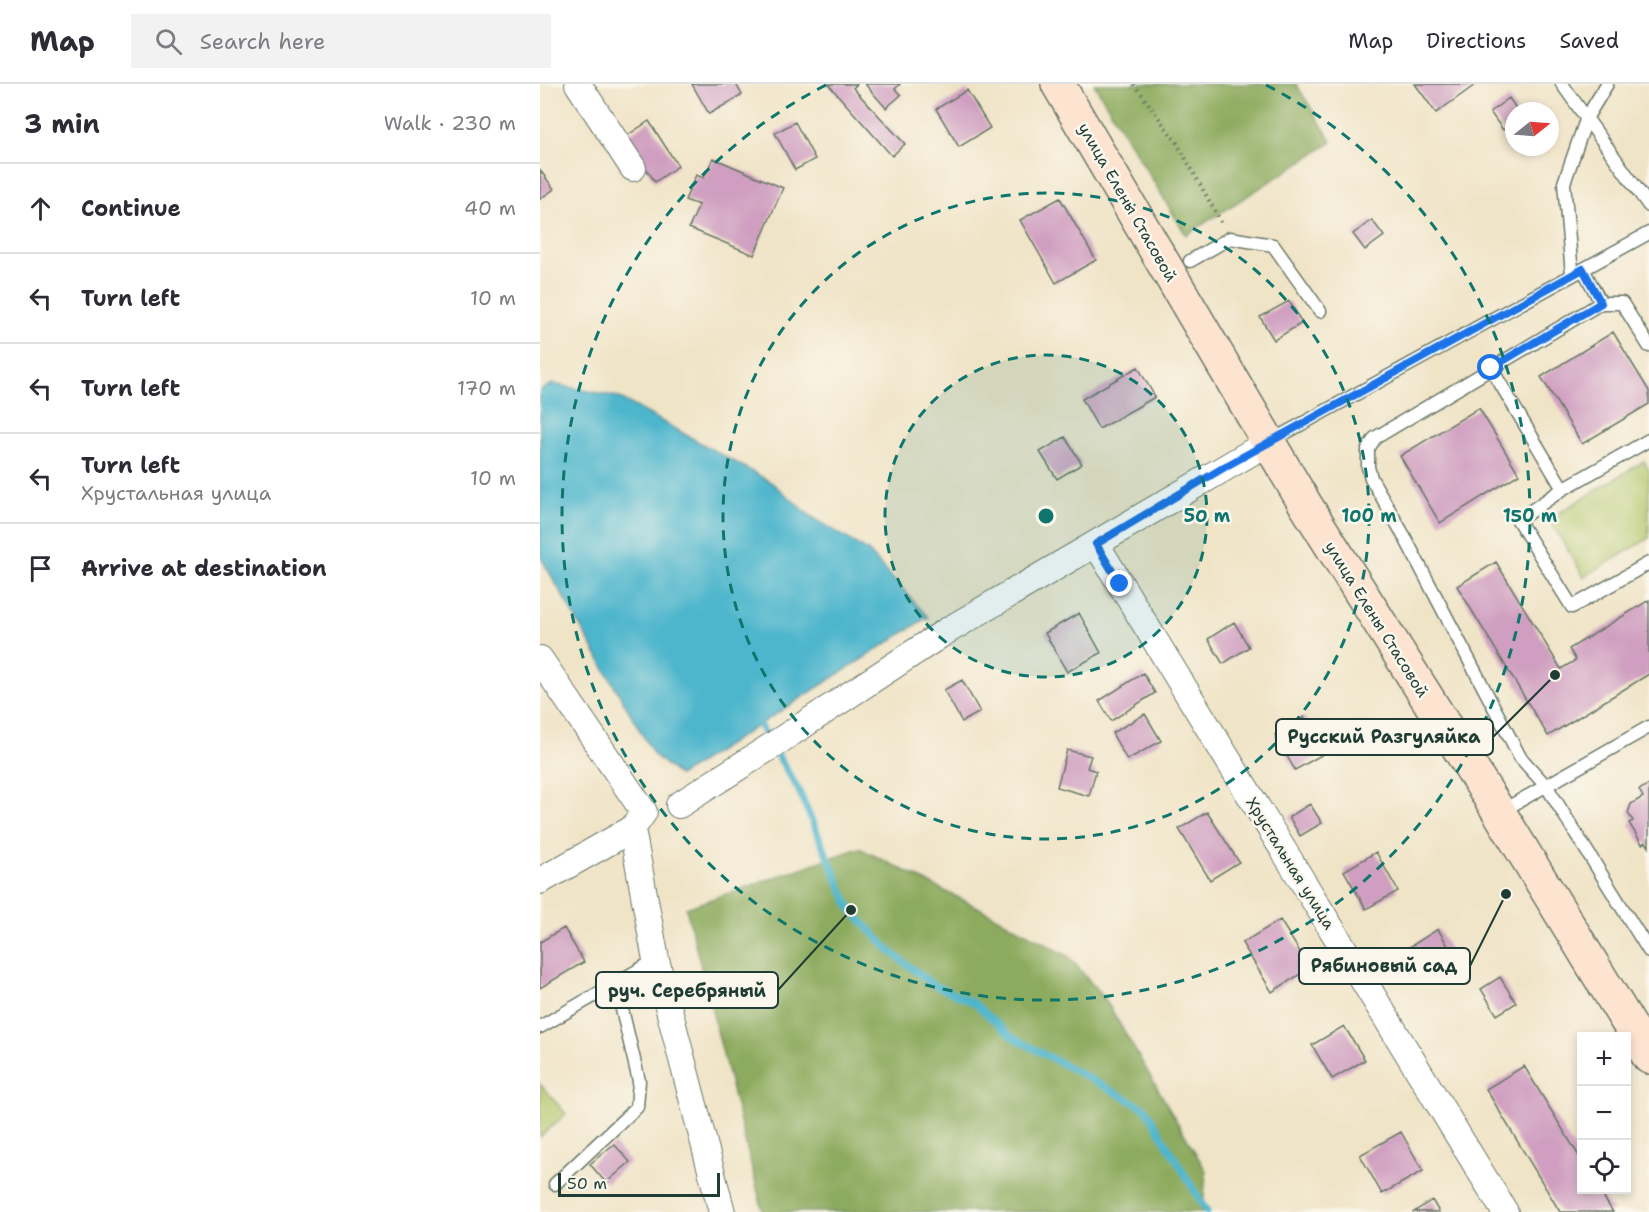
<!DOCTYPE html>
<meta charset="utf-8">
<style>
:root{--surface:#fff;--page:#f2f2f3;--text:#2b2b33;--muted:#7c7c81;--line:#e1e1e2}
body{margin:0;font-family:"Shantell Sans",sans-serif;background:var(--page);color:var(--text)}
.controls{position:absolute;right:18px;bottom:18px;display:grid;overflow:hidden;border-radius:0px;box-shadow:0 3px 9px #0003}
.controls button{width:54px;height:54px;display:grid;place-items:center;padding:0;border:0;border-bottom:2px solid var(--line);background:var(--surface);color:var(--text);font:30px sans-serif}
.compass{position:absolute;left:965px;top:18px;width:54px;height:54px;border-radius:50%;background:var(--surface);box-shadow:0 3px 9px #0003;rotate:73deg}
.scale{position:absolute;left:18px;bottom:15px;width:162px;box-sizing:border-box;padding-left:6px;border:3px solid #1f3d34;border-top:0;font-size:16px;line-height:21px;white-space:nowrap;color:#1f3d34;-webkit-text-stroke:4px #fbf7ec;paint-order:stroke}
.stop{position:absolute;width:18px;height:18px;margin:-14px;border:4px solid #1a73e8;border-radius:50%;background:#fff}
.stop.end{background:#1a73e8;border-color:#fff;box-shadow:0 2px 6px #0008}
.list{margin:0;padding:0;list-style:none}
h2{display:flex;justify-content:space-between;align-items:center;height:78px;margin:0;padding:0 24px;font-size:26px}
h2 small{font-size:20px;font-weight:400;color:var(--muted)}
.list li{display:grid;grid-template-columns:39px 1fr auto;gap:18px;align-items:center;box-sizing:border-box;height:90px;padding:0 24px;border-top:2px solid var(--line)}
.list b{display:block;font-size:22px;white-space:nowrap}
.list p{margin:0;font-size:20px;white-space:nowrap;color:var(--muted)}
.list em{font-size:20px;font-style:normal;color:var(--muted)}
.icon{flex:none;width:33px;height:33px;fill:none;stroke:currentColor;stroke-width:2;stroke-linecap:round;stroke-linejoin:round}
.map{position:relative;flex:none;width:1109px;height:1128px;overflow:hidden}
header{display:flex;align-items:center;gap:36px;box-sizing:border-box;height:84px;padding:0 30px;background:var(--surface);border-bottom:2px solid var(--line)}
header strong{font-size:28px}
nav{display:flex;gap:33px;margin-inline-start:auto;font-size:21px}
.search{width:420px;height:54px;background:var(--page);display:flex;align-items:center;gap:15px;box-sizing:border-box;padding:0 21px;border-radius:0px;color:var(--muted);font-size:22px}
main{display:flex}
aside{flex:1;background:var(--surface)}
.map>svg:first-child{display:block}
</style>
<header>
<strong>Map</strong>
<div class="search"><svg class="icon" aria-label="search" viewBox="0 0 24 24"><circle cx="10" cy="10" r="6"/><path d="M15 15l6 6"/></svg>Search here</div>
<nav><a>Map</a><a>Directions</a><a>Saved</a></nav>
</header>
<main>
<aside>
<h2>3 min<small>Walk · 230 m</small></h2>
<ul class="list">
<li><svg class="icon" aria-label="ahead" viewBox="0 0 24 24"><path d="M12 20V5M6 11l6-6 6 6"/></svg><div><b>Continue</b></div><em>40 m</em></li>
<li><svg class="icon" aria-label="left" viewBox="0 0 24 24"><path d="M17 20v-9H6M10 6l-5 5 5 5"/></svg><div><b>Turn left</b></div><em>10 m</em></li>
<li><svg class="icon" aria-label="left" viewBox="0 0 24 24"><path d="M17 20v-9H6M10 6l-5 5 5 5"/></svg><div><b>Turn left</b></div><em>170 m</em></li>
<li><svg class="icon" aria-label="left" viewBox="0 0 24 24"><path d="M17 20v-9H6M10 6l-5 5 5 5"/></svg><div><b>Turn left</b><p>Хрустальная улица</p></div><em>10 m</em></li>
<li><svg class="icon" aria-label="arrive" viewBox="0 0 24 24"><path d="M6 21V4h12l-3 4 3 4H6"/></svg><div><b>Arrive at destination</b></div></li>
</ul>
</aside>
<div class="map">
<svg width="1109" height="1128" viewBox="0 0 1109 1128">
<rect width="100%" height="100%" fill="#fbf7ec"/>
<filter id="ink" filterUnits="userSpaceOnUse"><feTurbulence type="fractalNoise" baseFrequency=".0167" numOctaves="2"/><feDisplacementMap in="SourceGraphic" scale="12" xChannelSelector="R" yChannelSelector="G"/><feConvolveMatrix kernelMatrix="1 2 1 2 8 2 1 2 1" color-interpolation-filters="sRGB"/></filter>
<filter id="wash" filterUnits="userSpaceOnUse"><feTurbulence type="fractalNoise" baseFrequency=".008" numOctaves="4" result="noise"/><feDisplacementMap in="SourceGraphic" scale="24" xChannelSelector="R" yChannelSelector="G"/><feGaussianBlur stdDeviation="1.35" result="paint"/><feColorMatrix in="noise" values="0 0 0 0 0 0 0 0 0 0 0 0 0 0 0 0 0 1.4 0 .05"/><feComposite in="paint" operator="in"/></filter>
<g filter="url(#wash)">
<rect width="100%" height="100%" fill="#f0e4c7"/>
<!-- green -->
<path fill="#b2c66a" stroke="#68824f" stroke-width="1.5" d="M 1104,377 L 1109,386 L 1109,454 L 1044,493 L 1009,435 Z
M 0,1000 L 26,1030 L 0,1053 Z"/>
<!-- forest -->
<path fill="#8dab5e" stroke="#567449" stroke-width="1.5" d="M 554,0 L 756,0 L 792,58 L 646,151 Z
M 319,764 L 449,829 L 528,872 L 565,915 L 666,1087 L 663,1128 L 223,1128 L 146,824 Z"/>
<!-- water -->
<path fill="#4eb5cc" stroke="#367980" stroke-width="1.5" d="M 13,300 L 78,313 L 231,398 L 272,433 L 328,467 L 388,533 L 139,692 L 114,671 L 0,472 L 0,306 Z"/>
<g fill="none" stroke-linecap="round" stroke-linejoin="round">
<!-- stream -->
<path stroke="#4eb5cc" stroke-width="7" d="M 215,634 L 258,705 L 311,826 L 351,868 L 392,900 L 434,919 L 472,953 L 606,1025 L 667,1128"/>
</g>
<g id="blocks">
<!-- building -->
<path fill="#cf9ec0" d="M 152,0 L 196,0 L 202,11 L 169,30 Z
M 288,0 L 317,0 L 313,4 L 365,60 L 352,72 Z
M 325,0 L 360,0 L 355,5 L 361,11 L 346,24 Z
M 875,0 L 934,0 L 935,1 L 896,29 Z
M 427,6 L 450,44 L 419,63 L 396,25 Z
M 969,14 L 978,27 L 974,27 L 974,39 L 963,46 L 950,28 Z
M 109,37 L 138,82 L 115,98 L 85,53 Z
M 255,38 L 275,75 L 255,86 L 235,49 Z
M 173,74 L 243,104 L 214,171 L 149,144 L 159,121 L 145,116 L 156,91 L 164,94 Z
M 0,86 L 14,105 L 0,115 Z
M 520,114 L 556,176 L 516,199 L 480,136 Z
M 832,136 L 844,152 L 825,166 L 813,150 Z
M 749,217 L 762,239 L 734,256 L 720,233 Z
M 1073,248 L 1109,307 L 1109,320 L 1042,360 L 1001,293 Z
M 598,283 L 615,313 L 559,345 L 542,315 Z
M 939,324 L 979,390 L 900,439 L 860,372 Z
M 525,353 L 542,380 L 517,395 L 500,368 Z
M 956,478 L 1021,585 L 1036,576 L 1029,565 L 1109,516 L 1109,590 L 1008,652 L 917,502 Z
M 539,529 L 561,569 L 527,588 L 505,549 Z
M 694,538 L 709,563 L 683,580 L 668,555 Z
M 603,589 L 615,609 L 571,637 L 559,617 Z
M 422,596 L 440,628 L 422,638 L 404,606 Z
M 605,630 L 621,657 L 587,676 L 572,649 Z
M 764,633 L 785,669 L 755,686 L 735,651 Z
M 527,666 L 551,672 L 547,684 L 556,687 L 549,712 L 517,703 Z
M 1109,700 L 1109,763 L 1106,758 L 1102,760 L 1089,739 L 1093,737 L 1088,729 L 1091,720 L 1103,713 L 1099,706 Z
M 770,720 L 782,739 L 760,752 L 749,733 Z
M 667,728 L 699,778 L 670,796 L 639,745 Z
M 836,768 L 858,807 L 826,825 L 804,787 Z
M 740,836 L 770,884 L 732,908 L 702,859 Z
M 24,844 L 44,878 L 0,904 L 0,858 Z
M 898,845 L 917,877 L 888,896 L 868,864 Z
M 960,893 L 976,919 L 957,931 L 941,905 Z
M 804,942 L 825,976 L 792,995 L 772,961 Z
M 984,982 L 1042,1077 L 1042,1106 L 1059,1106 L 1073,1128 L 1020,1128 L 946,1005 Z
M 861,1048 L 883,1087 L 842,1110 L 820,1071 Z
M 74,1060 L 90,1078 L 66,1099 L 50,1080 Z
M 892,1116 L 899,1128 L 874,1128 Z"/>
</g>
</g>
<g filter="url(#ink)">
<use href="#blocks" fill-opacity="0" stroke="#687767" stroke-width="1.5"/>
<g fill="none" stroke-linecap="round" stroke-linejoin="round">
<defs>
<path id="service" d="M 1022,0 L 1109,122
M 650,177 L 690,154 L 733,161 L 780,227
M 1043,185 L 1061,219 L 1082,219 L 1109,262
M 1032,190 L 1024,99 L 1047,33 L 1067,0
M 1061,219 L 835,354 L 828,365 L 828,383 L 831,394 L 863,450 L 980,673 L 1007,703 L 1109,867
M 951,284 L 1023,405
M 1109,356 L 1023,405 L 978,436 L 1032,523 L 1109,479
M 729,358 L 1109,149
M 960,728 L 1109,643
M 0,943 L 116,876
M 15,1100 L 97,1023 L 99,997 L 76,900"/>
<path id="minor" d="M 38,0 L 93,84
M 556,460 L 965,1128
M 0,575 L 104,728 L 92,745 L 0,797
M 139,721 L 233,661 L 405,548 L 729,358
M 92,745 L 116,876 L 182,1128"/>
<path id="secondary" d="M 518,0 L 765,420 L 959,728 L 1109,973"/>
</defs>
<!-- service casing -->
<use href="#service" stroke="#687767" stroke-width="15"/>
<!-- minor casing -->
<use href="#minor" stroke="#687767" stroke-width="28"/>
<!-- secondary casing -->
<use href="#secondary" stroke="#687767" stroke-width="36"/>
<!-- path -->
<path stroke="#687767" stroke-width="4" stroke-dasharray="1.5 4.5" stroke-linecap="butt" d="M 594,0 L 637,59 L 682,140"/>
<!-- service -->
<use href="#service" stroke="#fff" stroke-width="12"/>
<!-- minor -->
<use href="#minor" stroke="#fff" stroke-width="26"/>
<!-- secondary -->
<use href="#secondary" stroke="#fde4d1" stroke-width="33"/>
</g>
</g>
<g fill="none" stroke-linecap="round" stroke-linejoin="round" filter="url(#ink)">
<!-- route -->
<path stroke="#1a73e8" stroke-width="8" d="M 580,500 L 556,460 L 688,381 L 1043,185 L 1061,219 L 951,284"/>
</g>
<!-- distance rings -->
<circle cx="506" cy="432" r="161" fill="#0f766e" fill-opacity=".12"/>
<g fill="none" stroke="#0f766e" stroke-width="3" stroke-dasharray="10 8">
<circle cx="506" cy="432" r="161"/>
<circle cx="506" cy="432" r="323"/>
<path d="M726 1A484 484 0 1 1 286 1"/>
</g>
<g text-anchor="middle" stroke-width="5" stroke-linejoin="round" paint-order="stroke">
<!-- street labels -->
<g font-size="16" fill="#1f3d34" stroke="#fbf7ec">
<text transform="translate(588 118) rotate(60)" y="6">улица Елены Стасовой</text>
<text transform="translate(837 535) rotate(58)" y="6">улица Елены Стасовой</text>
<text transform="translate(751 779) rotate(58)" y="6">Хрустальная улица</text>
</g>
</g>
<circle cx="506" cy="432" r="9" fill="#0f766e" stroke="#fbf7ec" stroke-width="3"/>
<g font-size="18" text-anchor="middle" font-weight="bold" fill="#0f766e" stroke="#fbf7ec" stroke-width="5" stroke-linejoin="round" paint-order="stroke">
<text x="667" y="438">50 m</text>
<text x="829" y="438">100 m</text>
<text x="990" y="438">150 m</text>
</g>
<!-- callouts -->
<path fill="none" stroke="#1f3d34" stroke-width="2" d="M1015 591L953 653M966 810L930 882M311 826L238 906"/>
<g fill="#1f3d34" stroke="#fbf7ec" stroke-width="2">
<circle cx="1015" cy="591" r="6"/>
<circle cx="966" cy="810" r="6"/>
<circle cx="311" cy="826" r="6"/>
</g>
<g fill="#fbf7ec" stroke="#1f3d34" stroke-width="2">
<rect x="736" y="635" width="217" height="36" rx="6"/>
<rect x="759" y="864" width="171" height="36" rx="6"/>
<rect x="56" y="888" width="182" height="36" rx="6"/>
</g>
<g font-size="18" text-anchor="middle" font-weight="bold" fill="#1f3d34">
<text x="844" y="659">Русский Разгуляйка</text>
<text x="844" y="888">Рябиновый сад</text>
<text x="147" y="913">руч. Серебряный</text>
</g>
</svg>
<div class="controls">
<button>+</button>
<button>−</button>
<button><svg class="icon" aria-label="locate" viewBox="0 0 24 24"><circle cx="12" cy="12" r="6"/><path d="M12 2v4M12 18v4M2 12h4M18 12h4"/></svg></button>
</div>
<svg class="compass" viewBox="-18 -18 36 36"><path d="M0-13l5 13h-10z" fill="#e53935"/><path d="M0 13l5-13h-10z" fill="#7c7c81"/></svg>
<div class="scale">50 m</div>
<div class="stop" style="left:951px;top:284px"></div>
<div class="stop end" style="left:580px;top:500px"></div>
</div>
</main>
